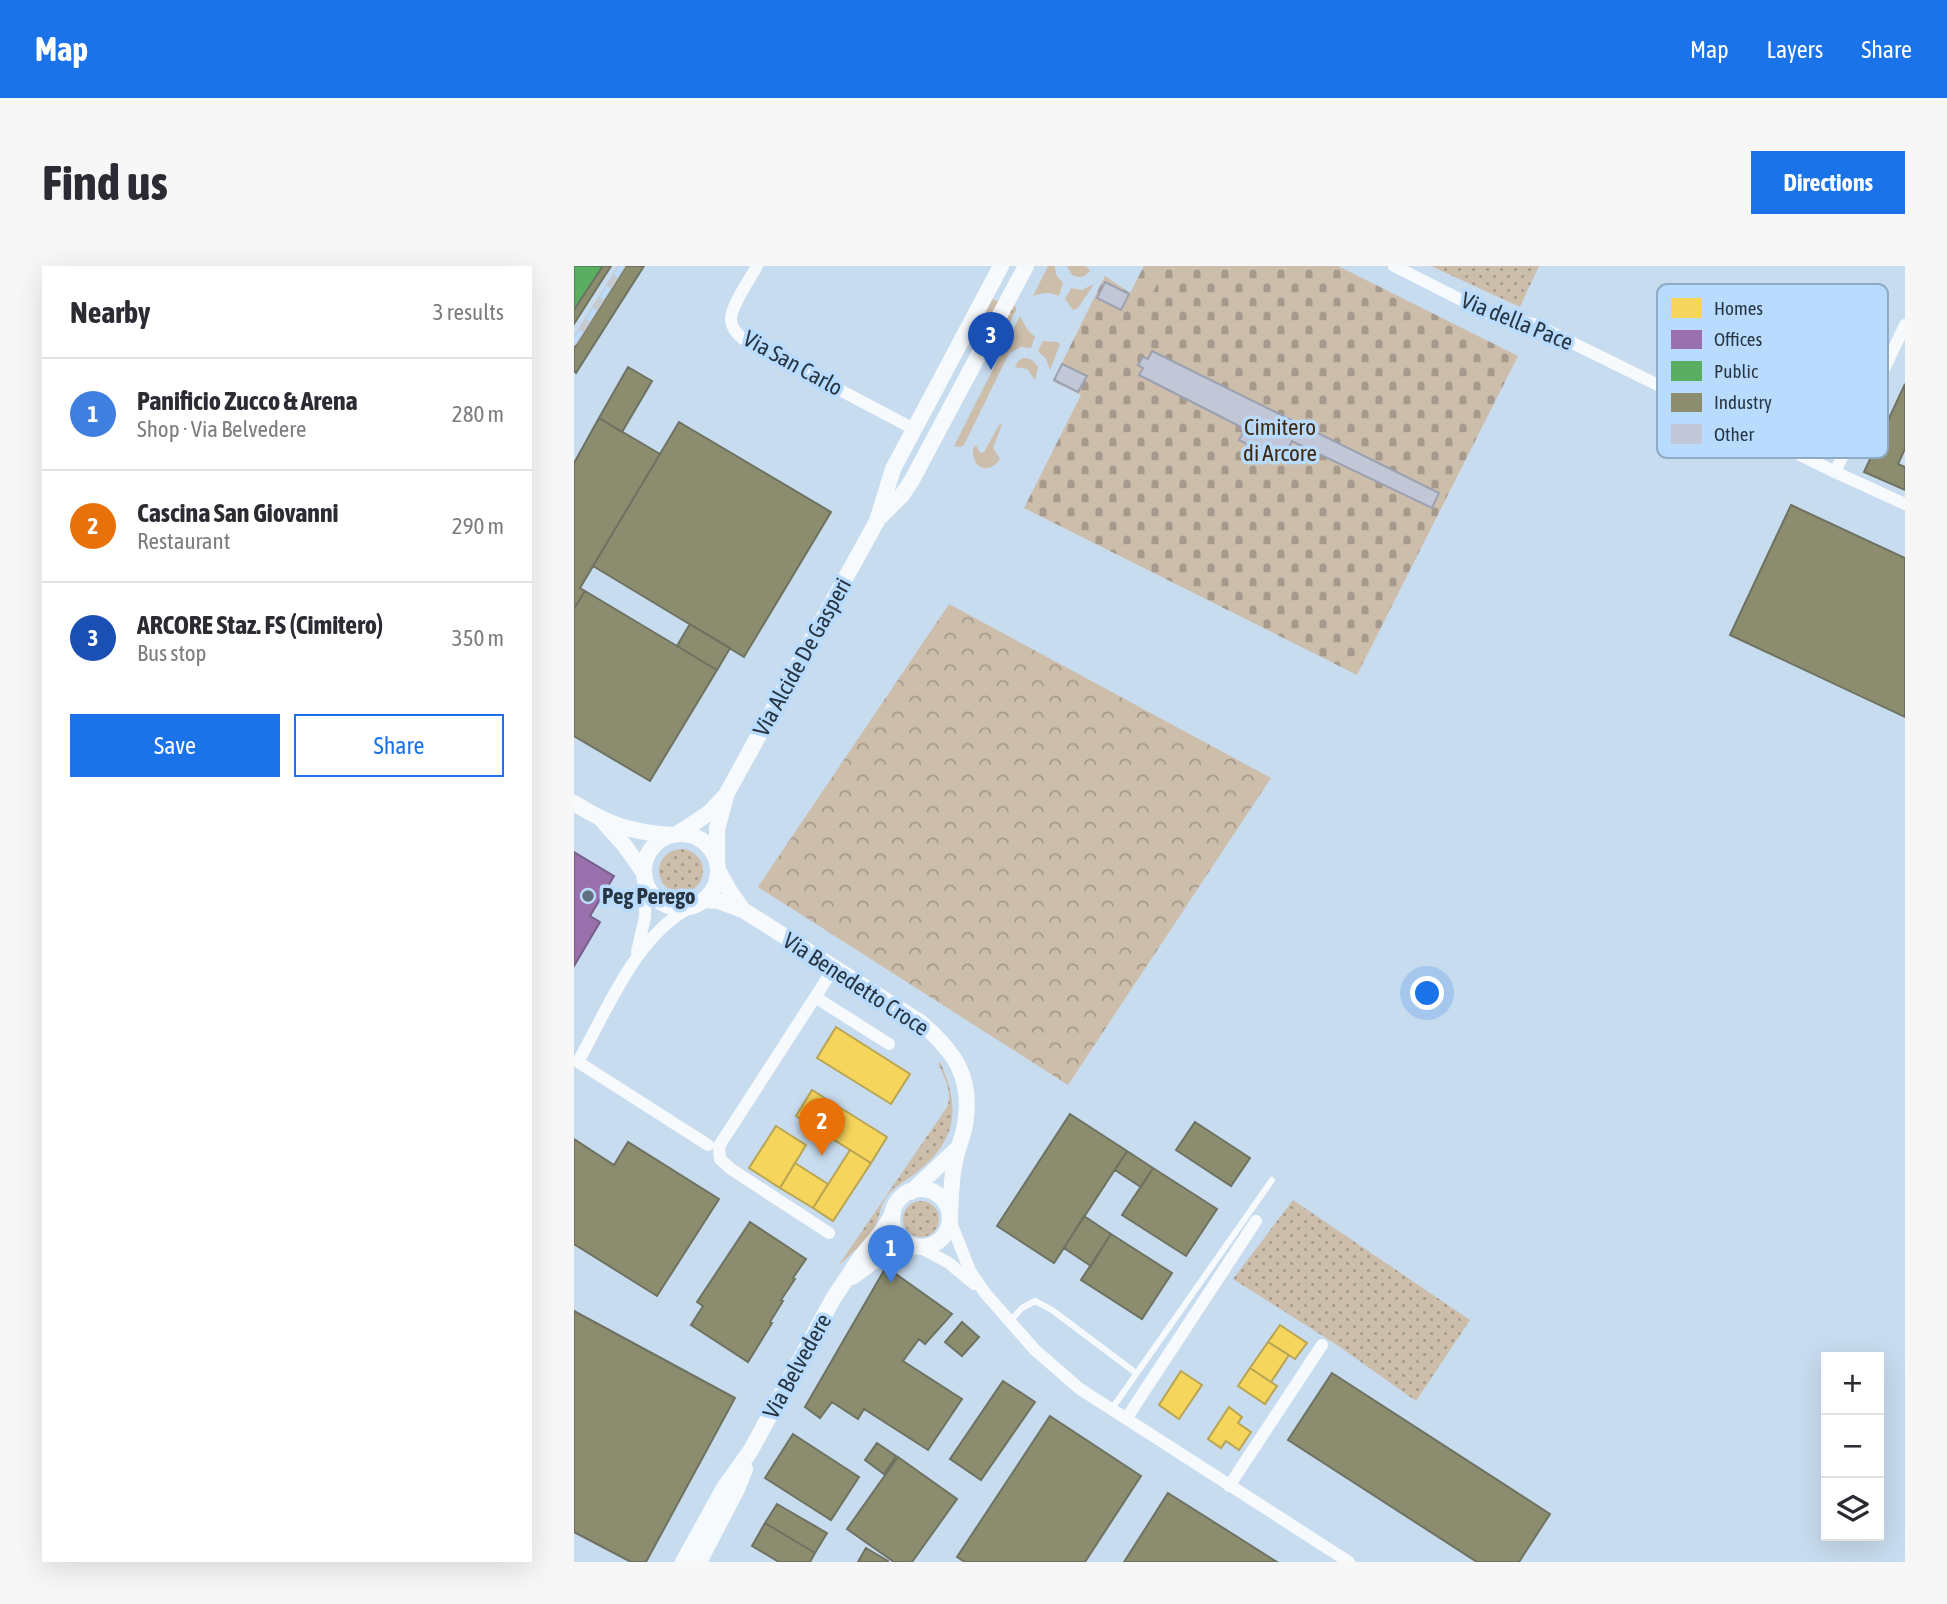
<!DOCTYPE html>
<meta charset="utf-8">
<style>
:root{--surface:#fff;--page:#f7f7f7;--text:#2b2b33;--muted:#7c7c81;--line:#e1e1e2;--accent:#1a73e8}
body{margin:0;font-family:"Asap Condensed",sans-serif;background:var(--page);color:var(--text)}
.controls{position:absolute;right:21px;bottom:21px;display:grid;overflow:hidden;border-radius:0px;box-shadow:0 7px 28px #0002}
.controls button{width:63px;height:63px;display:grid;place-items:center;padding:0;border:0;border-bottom:2px solid var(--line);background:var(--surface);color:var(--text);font:35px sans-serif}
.you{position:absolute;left:854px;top:728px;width:24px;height:24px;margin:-18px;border:5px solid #fff;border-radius:50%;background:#1a73e8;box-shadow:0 0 0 10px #1a73e833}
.badge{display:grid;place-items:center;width:46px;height:46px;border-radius:50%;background:var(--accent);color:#fff;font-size:23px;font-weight:700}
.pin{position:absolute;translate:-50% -58px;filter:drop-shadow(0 2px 4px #0008)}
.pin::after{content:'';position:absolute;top:37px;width:24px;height:21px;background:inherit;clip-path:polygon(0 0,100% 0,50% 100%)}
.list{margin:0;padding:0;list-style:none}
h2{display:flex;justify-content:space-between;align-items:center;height:91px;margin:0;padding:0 28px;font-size:30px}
h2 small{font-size:23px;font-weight:400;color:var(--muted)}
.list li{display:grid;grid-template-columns:46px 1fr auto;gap:21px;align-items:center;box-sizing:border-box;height:112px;padding:0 28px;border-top:2px solid var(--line)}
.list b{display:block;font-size:26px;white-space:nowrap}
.list p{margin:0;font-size:23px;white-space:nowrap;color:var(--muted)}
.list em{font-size:23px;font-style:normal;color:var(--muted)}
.actions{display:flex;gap:14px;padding:21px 28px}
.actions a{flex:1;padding:16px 0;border:2px solid var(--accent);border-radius:0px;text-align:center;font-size:24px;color:var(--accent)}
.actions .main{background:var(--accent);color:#fff}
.icon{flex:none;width:38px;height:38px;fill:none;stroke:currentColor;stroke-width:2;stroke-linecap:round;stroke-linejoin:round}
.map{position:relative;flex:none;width:1331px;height:1296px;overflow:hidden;border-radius:0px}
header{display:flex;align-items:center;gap:42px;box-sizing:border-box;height:98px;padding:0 35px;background:var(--accent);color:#fff}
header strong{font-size:33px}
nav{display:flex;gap:38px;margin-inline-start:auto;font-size:24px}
.intro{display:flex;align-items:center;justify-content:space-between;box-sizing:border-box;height:168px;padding:0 42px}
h1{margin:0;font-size:49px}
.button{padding:18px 32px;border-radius:0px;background:var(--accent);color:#fff;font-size:24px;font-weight:700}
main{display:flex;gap:42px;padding:0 42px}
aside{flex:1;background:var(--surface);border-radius:0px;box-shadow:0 7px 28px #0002}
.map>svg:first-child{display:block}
</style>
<header>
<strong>Map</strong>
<nav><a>Map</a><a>Layers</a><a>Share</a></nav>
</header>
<div class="intro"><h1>Find us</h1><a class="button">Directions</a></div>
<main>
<aside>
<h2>Nearby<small>3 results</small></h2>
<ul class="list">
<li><span class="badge" style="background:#3f7fe0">1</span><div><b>Panificio Zucco &amp; Arena</b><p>Shop · Via Belvedere</p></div><em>280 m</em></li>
<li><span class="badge" style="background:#e8710a">2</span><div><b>Cascina San Giovanni</b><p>Restaurant</p></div><em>290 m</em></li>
<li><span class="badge" style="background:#1a4fb4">3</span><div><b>ARCORE Staz. FS (Cimitero)</b><p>Bus stop</p></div><em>350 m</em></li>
</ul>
<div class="actions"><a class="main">Save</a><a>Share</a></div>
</aside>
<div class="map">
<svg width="1331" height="1296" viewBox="0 0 1331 1296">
<defs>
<pattern id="grass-dots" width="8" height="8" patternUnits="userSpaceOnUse" patternTransform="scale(1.75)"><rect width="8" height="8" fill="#cdbdab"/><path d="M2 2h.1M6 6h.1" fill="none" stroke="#a69a8d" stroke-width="1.8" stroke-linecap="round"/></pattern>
<pattern id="forest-crowns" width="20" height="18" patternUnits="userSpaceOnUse" patternTransform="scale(1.75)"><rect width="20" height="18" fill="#cdbdab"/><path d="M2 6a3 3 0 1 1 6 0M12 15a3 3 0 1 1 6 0" fill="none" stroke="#a69a8d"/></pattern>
<pattern id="cemetery-stones" width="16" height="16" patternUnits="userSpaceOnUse" patternTransform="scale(1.75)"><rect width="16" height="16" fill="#cdbdab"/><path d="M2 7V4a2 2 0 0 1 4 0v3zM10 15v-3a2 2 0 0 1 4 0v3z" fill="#a69a8d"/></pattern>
</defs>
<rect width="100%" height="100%" fill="#c8dcef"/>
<!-- grass -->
<path fill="url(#grass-dots)" d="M 857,0 L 965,0 L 946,41 Z
M 438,38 L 442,41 L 442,45 L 418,90 L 416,79 Z
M85 605a22 22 0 1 1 44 0a22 22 0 1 1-44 0Z
M 366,796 C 387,842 383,874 343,906 C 333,914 321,920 313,930 C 306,939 306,950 301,960 C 292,975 277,988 264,1000 L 373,841 C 379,825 370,811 364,797 Z
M 719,934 L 896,1054 L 842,1135 L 763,1079 L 659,1013 Z
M329 953a18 18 0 1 1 36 0a18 18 0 1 1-36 0Z"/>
<!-- forest -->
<path fill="url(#forest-crowns)" d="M 375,338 L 697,512 L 494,819 L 184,621 Z"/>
<!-- cemetery -->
<path fill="url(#cemetery-stones)" d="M 570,0 L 764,0 L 944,90 L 783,409 L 450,242 L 507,129 L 479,115 L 531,10 L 556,27 Z"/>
<!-- garden -->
<path fill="#cdbdab" d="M 474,0 L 481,0 L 482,9 L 489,17 L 485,30 C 476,25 467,27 459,30 Z
M 493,0 L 512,0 L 516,5 C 510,12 506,12 498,9 Z
M 581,2 L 589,6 L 574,36 L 566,31 Z
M 520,18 L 504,42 L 499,44 L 491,33 L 497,22 L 508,24 Z
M 418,33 L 426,36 L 411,65 L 407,67 L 404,65 L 404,60 Z
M 446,50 L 453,63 L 461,71 L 457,82 L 447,81 L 435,87 L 390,179 L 386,181 L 380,180 Z
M 469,75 L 484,76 L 486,78 L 476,104 L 472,93 L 464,85 Z
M 449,92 C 457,92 460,95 464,101 L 461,114 L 453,103 L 441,101 L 444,95 Z
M 428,158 L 419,182 L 426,193 C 415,209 398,203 399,183 L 402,179 L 406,187 L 410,186 L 425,159 Z"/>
<!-- homes -->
<path fill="#f6d55c" stroke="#b8a554" stroke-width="2" d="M 262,761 L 336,808 L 317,838 L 243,792 Z
M 238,824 L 313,871 L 297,897 L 222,850 Z
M 202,860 L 232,879 L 206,922 L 175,902 Z
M 276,884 L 297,897 L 259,955 L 239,942 Z
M 221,897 L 254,918 L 239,942 L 206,922 Z
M 706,1059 L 733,1077 L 721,1093 L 694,1076 Z
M 694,1076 L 715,1089 L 697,1116 L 676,1102 Z
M 676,1102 L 703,1120 L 691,1138 L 664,1120 Z
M 607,1105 L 628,1119 L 605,1153 L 585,1139 Z
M 655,1141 L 668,1151 L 664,1157 L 677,1166 L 665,1184 L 652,1175 L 647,1182 L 634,1173 Z"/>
<!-- offices -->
<path fill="#9970ab" stroke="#775f8c" stroke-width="2" d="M 0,586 L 40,610 L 16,650 L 26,656 L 0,700 Z"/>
<!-- public -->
<path fill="#5aae61" stroke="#4b8a58" stroke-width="2" d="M 0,0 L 29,0 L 0,44 Z"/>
<!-- industry -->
<path fill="#8c8c6e" stroke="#6e7261" stroke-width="2" d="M 29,0 L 37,0 L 0,58 L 0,44 Z
M 52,0 L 70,0 L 2,107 L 0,105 L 0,82 Z
M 54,101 L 78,115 L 48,166 L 25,152 Z
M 1331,118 L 1331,183 L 1324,198 L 1331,201 L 1331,224 L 1290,206 Z
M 25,152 L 86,188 L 6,322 L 11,325 L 0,343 L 0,197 Z
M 105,156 L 257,246 L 170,391 L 19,300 Z
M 1217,239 L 1331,292 L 1331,451 L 1156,369 Z
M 11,325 L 143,404 L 76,515 L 0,470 L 0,343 Z
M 116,358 L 156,382 L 143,404 L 103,380 Z
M 496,848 L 553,885 L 480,997 L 423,960 Z
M 621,856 L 676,892 L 657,920 L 602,884 Z
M 0,873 L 40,899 L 54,876 L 145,933 L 83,1030 L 0,978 Z
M 553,885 L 579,902 L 567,921 L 541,904 Z
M 579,902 L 643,943 L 612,990 L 548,949 Z
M 510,950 L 537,968 L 517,1000 L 490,982 Z
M 176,956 L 232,993 L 219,1012 L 221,1013 L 207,1034 L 209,1035 L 196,1056 L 198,1057 L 174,1096 L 117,1059 L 129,1040 L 123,1036 Z
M 537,968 L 598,1007 L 568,1053 L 507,1014 Z
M 312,1001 L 378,1048 L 351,1078 L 345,1073 L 329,1095 L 388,1133 L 354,1184 L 290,1143 L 284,1153 L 258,1136 L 246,1152 L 231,1141 Z
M 0,1045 L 161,1132 L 72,1296 L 57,1296 L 0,1266 Z
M 388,1056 L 405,1071 L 388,1090 L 371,1076 Z
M 758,1107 L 976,1248 L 945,1296 L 903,1296 L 714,1174 Z
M 429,1115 L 461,1136 L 407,1214 L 376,1193 Z
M 476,1150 L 567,1210 L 511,1296 L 391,1296 L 383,1291 Z
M 219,1168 L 285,1211 L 257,1254 L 191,1212 Z
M 303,1177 L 322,1190 L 310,1208 L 291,1194 Z
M 324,1191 L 383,1233 L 338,1296 L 320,1296 L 273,1263 Z
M 594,1227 L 703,1296 L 550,1296 Z
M 203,1238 L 253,1267 L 241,1287 L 191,1257 Z
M 191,1257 L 241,1287 L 236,1296 L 205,1296 L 178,1280 Z
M 292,1282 L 314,1295 L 314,1296 L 284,1296 Z"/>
<!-- building -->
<path fill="#c2c7d8" stroke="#9ca1b1" stroke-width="2" d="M 531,16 L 555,28 L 547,44 L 523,32 Z
M 578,85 L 865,227 L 858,242 L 718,175 L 707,196 L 698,191 L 689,196 L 675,188 L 675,179 L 665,174 L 671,163 L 565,109 L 569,102 L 564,99 L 569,91 L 574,93 Z
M 488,98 L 513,110 L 504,126 L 480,114 Z"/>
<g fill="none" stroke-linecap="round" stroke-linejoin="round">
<!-- service -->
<path stroke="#f7fafd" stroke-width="6" d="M 436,1055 L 448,1042 L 461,1035 L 478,1044 L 562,1107
M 537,1144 L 698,914"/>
<!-- minor -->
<path stroke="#f7fafd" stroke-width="12" d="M 183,0 C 176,13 157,40 157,53 C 157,62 163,68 169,73 L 340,163
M 820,0 L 923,52 L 960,58 L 1261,206 L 1331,238
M 1261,206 L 1331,59
M 119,640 C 63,667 33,744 4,796 L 134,879
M 63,686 L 71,651 L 72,620
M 241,731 L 315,778
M 376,954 L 396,1005 L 411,1027 L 461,1084 L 506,1123 L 775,1296
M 255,967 L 157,903 L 146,893 L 145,880 L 260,702
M 345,981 L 375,997 L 400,1018
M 552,1153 L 682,955
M 655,1220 L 748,1079"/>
<!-- tertiary -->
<path stroke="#f7fafd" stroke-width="16" d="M 306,251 L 328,229 L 338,214 L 452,0
M 0,537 C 35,559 56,566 98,569
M 28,554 L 51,580 L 70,607
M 103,568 L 135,547 L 152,529
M70 605a37 37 0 1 1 74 0a37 37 0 1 1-74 0Z
M 143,596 L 143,563 L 153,527 L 303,255 L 319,203 L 427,0
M 144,604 L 155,624 L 169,644
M 130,634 L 144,635 L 169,644 L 346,756 C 381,786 399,811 391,859 C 389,871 383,883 381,895 C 377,913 377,931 376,949
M318 952a29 29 0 1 1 58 0a29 29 0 1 1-58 0Z
M 337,926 L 384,882
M 278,1011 L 300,995 L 339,980
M 109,1296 L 150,1222 L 177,1184 L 259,1033 L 286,992 L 309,964 L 319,947
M 125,1296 L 163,1223 L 171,1203"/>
<defs>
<path id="rail" d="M 0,76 L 48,0"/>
</defs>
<!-- rail casing -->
<use href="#rail" stroke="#c5cbd0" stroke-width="7"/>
<!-- rail -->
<use href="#rail" stroke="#b9dcfe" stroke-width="4.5" stroke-dasharray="13" stroke-linecap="butt"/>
</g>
<!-- markers -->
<circle fill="#60707f" stroke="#b9dcfe" stroke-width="2.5" cx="14" cy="630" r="7"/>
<g text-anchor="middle" stroke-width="7" stroke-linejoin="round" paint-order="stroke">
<!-- street labels -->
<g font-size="23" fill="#283643" stroke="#b9dcfe">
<text transform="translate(943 55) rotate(22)" y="8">Via della Pace</text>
<text transform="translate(219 97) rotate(29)" y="8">Via San Carlo</text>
<text transform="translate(228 391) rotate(-61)" y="8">Via Alcide De Gasperi</text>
<text transform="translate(282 718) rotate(33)" y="8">Via Benedetto Croce</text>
<text transform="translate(223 1100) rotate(-61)" y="8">Via Belvedere</text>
</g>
<!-- park labels -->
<g font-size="23" fill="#3f2911" stroke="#b9dcfe">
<text x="706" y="169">Cimitero<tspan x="706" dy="26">di Arcore</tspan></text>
</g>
<!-- poi labels -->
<g font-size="23" font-weight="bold" fill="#283643" stroke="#b9dcfe" text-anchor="start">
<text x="28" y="638">Peg Perego</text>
</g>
</g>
<!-- legend -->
<rect x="1083" y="18" width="231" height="174" rx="10" fill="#b9dcfe" stroke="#8eaac6" stroke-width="2"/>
<rect x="1097" y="32" width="31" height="20" fill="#f6d55c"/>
<rect x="1097" y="64" width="31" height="19" fill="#9970ab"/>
<rect x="1097" y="95" width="31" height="20" fill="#5aae61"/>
<rect x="1097" y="127" width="31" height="19" fill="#8c8c6e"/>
<rect x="1097" y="158" width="31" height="20" fill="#c2c7d8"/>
<g font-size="19" fill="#283643">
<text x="1140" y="49">Homes</text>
<text x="1140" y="80">Offices</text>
<text x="1140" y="112">Public</text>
<text x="1140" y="143">Industry</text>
<text x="1140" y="175">Other</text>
</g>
</svg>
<div class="controls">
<button>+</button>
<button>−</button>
<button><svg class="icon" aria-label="layers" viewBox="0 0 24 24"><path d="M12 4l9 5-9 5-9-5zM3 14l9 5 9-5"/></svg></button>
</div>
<div class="you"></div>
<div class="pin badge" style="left:317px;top:1017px;background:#3f7fe0">1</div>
<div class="pin badge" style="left:248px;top:890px;background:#e8710a">2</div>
<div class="pin badge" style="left:417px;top:104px;background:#1a4fb4">3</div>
</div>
</main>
